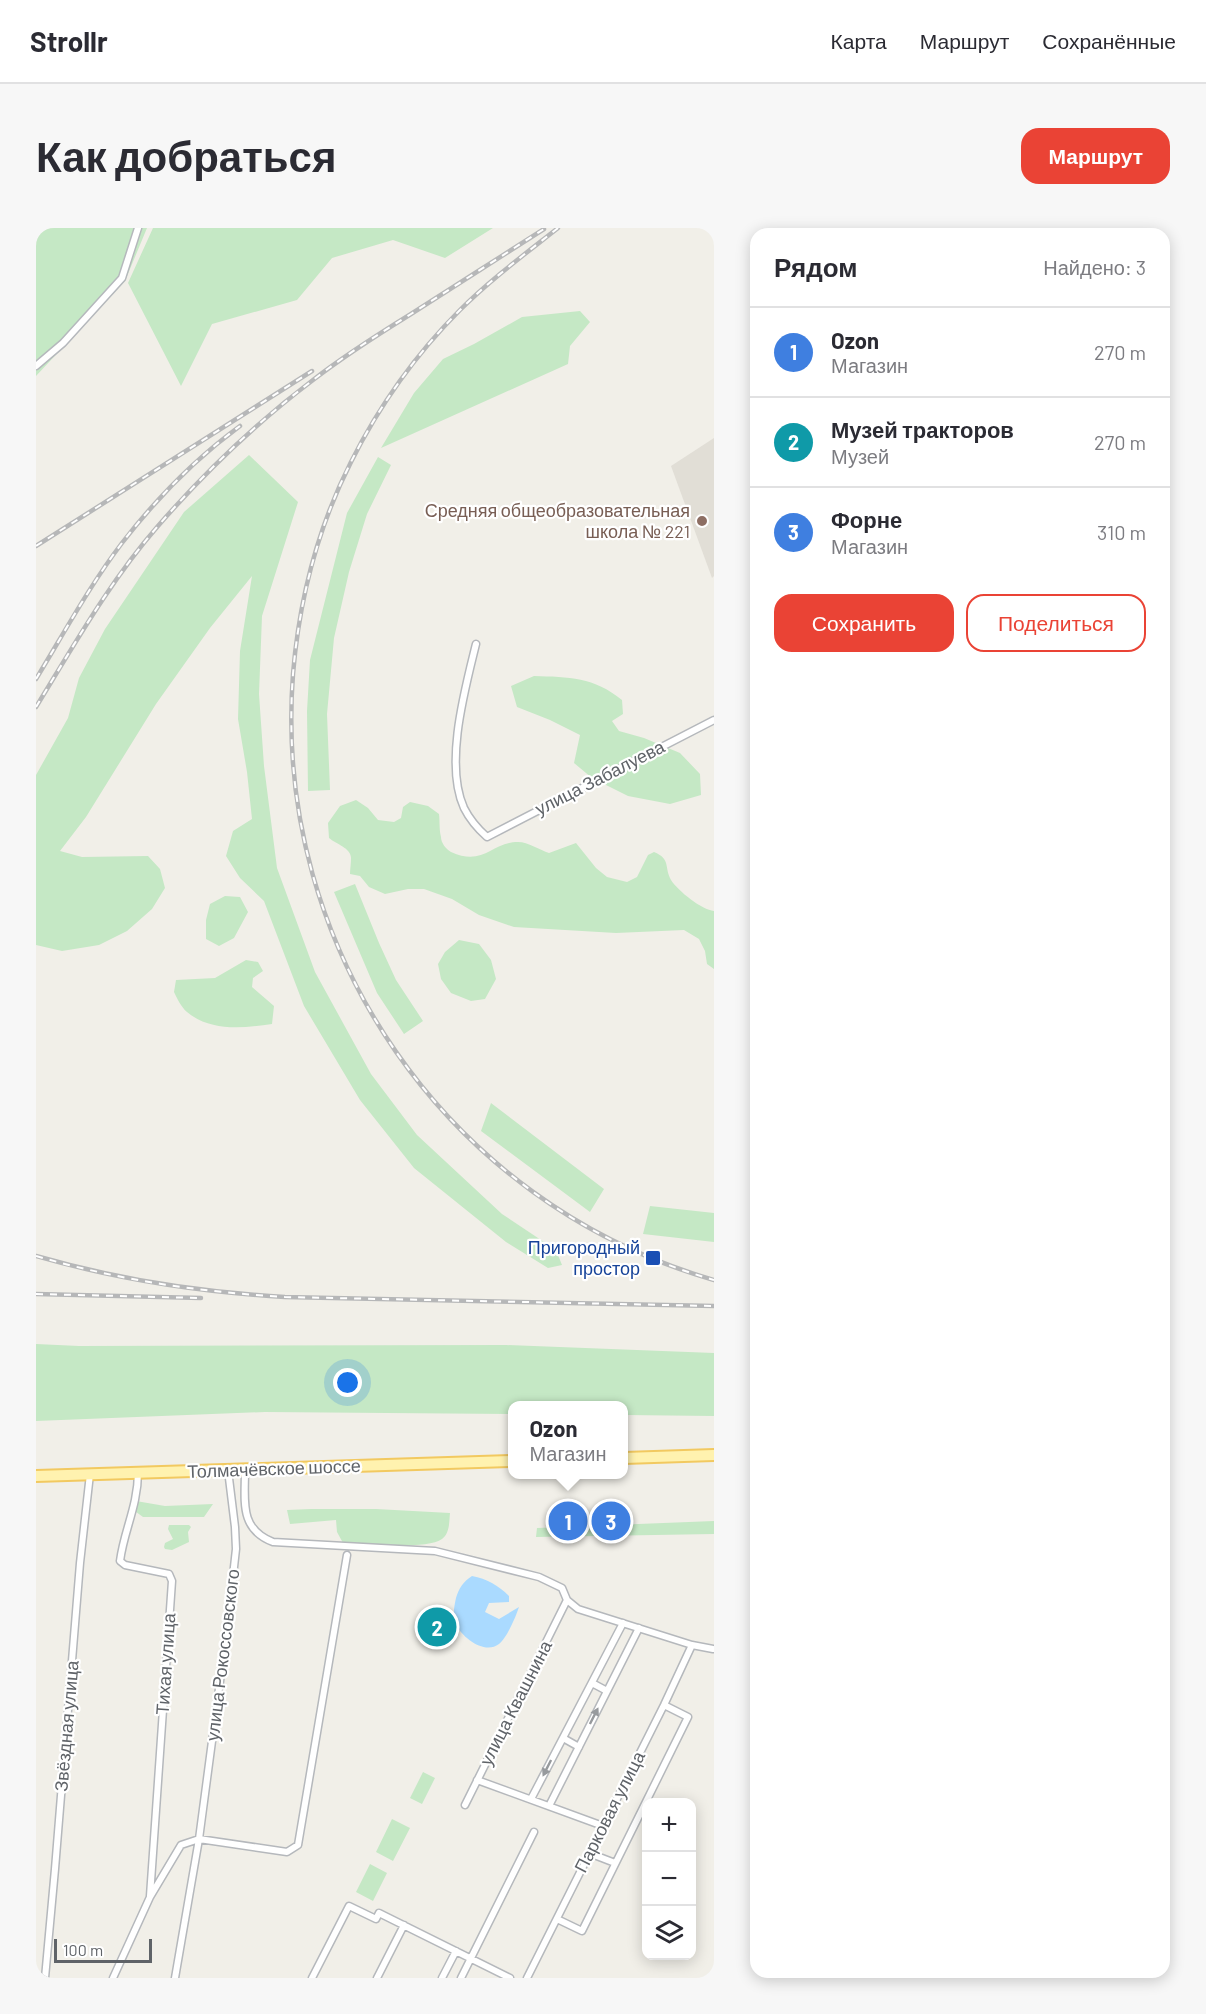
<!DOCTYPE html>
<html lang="ru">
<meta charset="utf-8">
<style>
:root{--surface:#fff;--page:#f7f7f7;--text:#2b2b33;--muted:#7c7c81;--line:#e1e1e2;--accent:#ea4335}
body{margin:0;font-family:Barlow,sans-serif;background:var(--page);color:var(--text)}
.controls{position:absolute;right:18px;bottom:18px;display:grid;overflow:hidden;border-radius:12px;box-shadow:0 3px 15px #0003}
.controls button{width:54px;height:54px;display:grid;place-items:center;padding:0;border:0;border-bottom:2px solid var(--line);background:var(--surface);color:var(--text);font:30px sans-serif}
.scale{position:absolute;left:18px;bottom:15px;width:98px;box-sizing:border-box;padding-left:6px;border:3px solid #5f6368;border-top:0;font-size:16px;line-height:21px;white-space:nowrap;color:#5f6368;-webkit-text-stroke:4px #fff;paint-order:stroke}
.you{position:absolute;left:312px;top:1155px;width:21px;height:21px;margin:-15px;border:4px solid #fff;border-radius:50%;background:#1a73e8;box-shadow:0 0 0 9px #1a73e833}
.badge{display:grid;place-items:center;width:39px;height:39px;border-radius:50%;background:var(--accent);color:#fff;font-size:20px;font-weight:700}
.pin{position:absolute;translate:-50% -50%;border:3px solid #fff;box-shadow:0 2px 6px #0006}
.popup{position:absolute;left:472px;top:1173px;width:120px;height:78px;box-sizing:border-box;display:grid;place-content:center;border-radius:12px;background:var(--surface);filter:drop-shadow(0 2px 4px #0005);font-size:20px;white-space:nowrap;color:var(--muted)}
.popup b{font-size:22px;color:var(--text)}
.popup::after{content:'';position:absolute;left:50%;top:100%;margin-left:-12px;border:12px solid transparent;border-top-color:var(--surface)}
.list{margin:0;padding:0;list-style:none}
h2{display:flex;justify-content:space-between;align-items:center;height:78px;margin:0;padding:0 24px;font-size:26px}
h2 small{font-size:20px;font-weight:400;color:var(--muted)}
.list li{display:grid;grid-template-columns:39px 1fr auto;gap:18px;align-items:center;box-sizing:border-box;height:90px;padding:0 24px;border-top:2px solid var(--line)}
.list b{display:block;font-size:22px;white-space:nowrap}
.list p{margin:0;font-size:20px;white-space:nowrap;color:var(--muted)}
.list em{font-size:20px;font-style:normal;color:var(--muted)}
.actions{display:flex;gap:12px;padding:18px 24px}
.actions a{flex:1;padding:14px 0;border:2px solid var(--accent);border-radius:18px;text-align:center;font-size:21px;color:var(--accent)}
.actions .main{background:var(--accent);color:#fff}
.icon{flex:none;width:33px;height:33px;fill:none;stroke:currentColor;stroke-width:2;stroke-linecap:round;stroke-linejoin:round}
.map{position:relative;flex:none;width:678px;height:1750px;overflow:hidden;border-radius:18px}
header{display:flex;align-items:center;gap:36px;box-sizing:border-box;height:84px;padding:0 30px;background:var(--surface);border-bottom:2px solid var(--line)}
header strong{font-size:28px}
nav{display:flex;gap:33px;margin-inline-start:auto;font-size:21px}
.intro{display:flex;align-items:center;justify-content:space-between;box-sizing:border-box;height:144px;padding:0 36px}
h1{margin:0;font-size:42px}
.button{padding:15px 27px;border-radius:18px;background:var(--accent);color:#fff;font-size:21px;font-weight:700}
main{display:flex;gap:36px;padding:0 36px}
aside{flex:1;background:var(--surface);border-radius:18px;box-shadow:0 3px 15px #0003}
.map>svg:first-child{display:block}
</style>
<header>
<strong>Strollr</strong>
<nav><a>Карта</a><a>Маршрут</a><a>Сохранённые</a></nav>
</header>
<div class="intro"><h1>Как добраться</h1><a class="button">Маршрут</a></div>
<main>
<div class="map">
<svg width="678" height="1750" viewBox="0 0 678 1750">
<rect width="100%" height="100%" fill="#f1efe8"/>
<!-- education -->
<path fill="#e1ded6" d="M 678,210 L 678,348 L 676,350 L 635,238 Z"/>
<!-- green -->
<path fill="#c5e8c5" d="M 0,0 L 111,0 L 89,53 L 0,148 Z
M 117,0 L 457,0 L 409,30 L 357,12 L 296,30 L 261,72 L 176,96 L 145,158 L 92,55 Z
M 544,83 L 554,94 L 534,118 L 532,136 L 345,220 L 378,165 L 407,131 L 438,116 L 486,89 Z
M 213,227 L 262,274 L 226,388 L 223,466 L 228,538 L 241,640 L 279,744 L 335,846 L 381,907 L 466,986 L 520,1022 L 526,1037 L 512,1040 L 470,1014 L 378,940 L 324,872 L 268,778 L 228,673 L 204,650 L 190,628 L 197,603 L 216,591 L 211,544 L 202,491 L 204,423 L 216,348 L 174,400 L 120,476 L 50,589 L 24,623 L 46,629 L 112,628 L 124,641 L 129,660 L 116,681 L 91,703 L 63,717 L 26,723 L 0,717 L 0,547 L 32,490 L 43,450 L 69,401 L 148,284 Z
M 342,229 L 355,237 L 331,286 L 313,344 L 298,410 L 291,486 L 294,562 L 272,563 L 271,483 L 274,432 L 311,285 Z
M 498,448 C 533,449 558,449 586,472 L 587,486 L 576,493 L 583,503 L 608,510 L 644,525 L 664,546 L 665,567 L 634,576 L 592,568 L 556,550 L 538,535 L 544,507 L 514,492 L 481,479 L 475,458 Z
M 320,572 L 332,580 L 342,592 L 358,594 L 365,590 L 367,579 L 374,574 L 392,578 L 403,586 C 404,594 403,601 405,609 C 405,615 410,621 415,624 C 448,639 455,614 482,614 C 492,614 504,622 513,625 L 540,615 L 560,640 L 571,649 L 591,654 L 601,649 L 612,627 L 618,624 C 635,631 628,639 635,652 C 642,663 666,682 678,683 L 678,741 L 671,736 L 669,723 L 663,711 L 648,702 L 580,705 L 478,699 L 443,687 L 416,671 L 388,661 L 372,661 L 349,666 L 333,659 L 324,648 L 314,646 C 314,641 315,636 315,630 C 315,620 300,616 293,610 L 292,595 L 304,578 Z
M 319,656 L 343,715 L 360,752 L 387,793 L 368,806 L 341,765 L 298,664 Z
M 189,668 L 204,669 L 212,684 L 198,710 L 183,718 L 170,711 L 170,692 L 174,676 Z
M 423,712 L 443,716 L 455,732 L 460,751 L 449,771 L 435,773 L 415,765 L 405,751 L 402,736 L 409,724 Z
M 210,732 L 222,734 L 227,743 L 217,750 L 216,759 L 238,778 L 236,796 C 207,800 175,804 151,784 C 145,779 141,770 138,764 L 140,752 L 179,750 Z
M 455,875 L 568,961 L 554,984 L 445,903 Z
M 614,978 L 678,985 L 678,1014 L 607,1006 Z
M 0,1116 L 43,1118 L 470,1117 L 678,1125 L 678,1188 L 588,1187 L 588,1178 L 476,1178 L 476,1186 L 229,1184 L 0,1193 Z
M 100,1273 L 129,1278 L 177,1276 L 168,1289 L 107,1289 L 96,1281 Z
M 275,1281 L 340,1281 L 414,1285 C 413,1294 414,1305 406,1311 C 391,1322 327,1316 307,1315 L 301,1304 L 300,1292 L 254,1296 L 251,1282 Z
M 678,1293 L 678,1306 L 500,1309 L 501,1300 Z
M 133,1297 L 153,1297 L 155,1299 L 152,1304 L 153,1314 L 136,1322 L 129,1321 L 128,1319 L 129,1315 L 137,1311 L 132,1301 Z
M 387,1544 L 399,1550 L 386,1576 L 374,1570 Z
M 356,1591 L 374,1600 L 357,1633 L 340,1624 Z
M 334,1636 L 351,1645 L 337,1673 L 320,1664 Z"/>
<!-- water -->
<path fill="#aadaff" d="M 436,1348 C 451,1351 462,1357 473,1368 L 473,1374 L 453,1375 L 449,1384 L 463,1391 L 483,1379 C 480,1388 471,1410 463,1416 C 449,1427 427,1410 421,1398 C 416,1389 418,1379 420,1370 C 423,1360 427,1354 436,1348 Z"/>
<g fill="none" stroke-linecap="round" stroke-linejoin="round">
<defs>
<path id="minor" d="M 0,138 L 27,115 L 86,50 L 102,0
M 440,416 C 429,461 408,536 428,580 C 434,592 442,601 451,609 L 678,492
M 209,1242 C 209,1273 203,1301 237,1314 L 399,1323 L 503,1349 L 526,1360 L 531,1372 L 542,1381 L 656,1417 L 677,1421
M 102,1244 C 102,1278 88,1302 84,1333 L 89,1337 L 133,1346 L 136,1353 L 114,1668
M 556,1455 L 571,1463
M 527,1510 L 543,1519
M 441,1552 L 567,1598
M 495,1571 L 587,1395
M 429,1577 L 531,1372
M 513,1578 L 603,1400
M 553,1625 L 579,1635
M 521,1691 L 546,1703 L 652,1489 L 628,1477
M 9,1750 L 19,1641 L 44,1335 L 54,1246
M 77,1750 L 114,1669 L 145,1617 L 163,1611 L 251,1624 L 262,1617 L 311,1327
M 139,1750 L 163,1611 L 192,1393 L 200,1321 L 199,1299 L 192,1242
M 276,1750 L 313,1678 L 340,1691 L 343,1685 L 474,1750
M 341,1750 L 368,1697
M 406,1750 L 420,1723
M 425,1750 L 498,1604
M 491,1750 L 628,1477 L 656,1417"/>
<path id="primary" d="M 588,1230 L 678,1227
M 0,1248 L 476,1233"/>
</defs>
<!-- minor casing -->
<use href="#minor" stroke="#b5b8bc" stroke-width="9"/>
<!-- primary casing -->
<use href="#primary" stroke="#f2c960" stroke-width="14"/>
<!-- minor -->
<use href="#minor" stroke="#fff" stroke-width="6"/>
<!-- primary -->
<use href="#primary" stroke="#fff2af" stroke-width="10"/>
<defs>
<path id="rail" d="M 522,0 C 489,26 454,52 424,82 C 380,126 343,178 315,234 C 282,299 263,373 257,446 C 236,721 412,976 678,1052
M 0,318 L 276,143
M 0,451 C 28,405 54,357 86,315 C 120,271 159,231 204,198
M 0,479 C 38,417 74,353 122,298 C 168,245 220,195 277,152 C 308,128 341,107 375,86 C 419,58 464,29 508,1
M 0,1028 C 83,1052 163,1064 249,1069 L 678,1078
M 0,1066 L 165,1070"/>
</defs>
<!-- rail casing -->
<use href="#rail" stroke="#b6b7b8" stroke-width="4.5"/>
<!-- rail -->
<use href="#rail" stroke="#fff" stroke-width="2" stroke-dasharray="7" stroke-linecap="butt"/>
</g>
<!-- one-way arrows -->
<defs><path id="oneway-solid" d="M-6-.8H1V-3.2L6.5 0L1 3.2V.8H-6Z" transform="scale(1.5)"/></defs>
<g fill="#979a9d">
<use href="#oneway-solid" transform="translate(558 1488) rotate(-63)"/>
<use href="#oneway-solid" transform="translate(511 1540) rotate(117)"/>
</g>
<!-- markers -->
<circle fill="#8d6e63" stroke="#fff" stroke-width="2" cx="666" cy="293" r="6"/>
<rect fill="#1a4fb4" stroke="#fff" stroke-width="2" x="609" y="1022" width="16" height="16" rx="3"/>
<g text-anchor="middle" stroke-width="4.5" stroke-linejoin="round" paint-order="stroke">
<!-- education labels -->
<g font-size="18" fill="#785e54" stroke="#fff" text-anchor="end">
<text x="654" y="289">Средняя общеобразовательная<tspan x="654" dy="21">школа № 221</tspan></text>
</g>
<!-- street labels -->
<g font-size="18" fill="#5f6368" stroke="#fff">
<text transform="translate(564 550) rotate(-27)" y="6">улица Забалуева</text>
<text transform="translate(238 1241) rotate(-2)" y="6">Толмачёвское шоссе</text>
<text transform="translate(187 1427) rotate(-83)" y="6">улица Рокоссовского</text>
<text transform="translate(130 1436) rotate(-86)" y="6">Тихая улица</text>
<text transform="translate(480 1475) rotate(-63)" y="6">улица Квашнина</text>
<text transform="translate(31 1498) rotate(-85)" y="6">Звёздная улица</text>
<text transform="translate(574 1584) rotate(-63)" y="6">Парковая улица</text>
</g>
<!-- transit labels -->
<g font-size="18" fill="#164399" stroke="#fff" text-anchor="end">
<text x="604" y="1026">Пригородный<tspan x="604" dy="21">простор</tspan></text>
</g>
</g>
</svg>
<div class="controls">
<button>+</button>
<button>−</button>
<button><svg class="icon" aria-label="layers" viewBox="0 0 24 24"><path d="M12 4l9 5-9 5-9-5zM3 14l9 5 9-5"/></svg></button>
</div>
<div class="scale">100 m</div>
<div class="you"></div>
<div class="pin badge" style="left:532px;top:1293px;background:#3f7fe0">1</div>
<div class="popup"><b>Ozon</b>Магазин</div>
<div class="pin badge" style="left:401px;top:1399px;background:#0f9aa8">2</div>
<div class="pin badge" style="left:575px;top:1293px;background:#3f7fe0">3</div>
</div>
<aside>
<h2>Рядом<small>Найдено: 3</small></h2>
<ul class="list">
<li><span class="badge" style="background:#3f7fe0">1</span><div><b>Ozon</b><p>Магазин</p></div><em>270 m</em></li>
<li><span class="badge" style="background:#0f9aa8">2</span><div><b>Музей тракторов</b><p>Музей</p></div><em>270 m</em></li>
<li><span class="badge" style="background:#3f7fe0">3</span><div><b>Форне</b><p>Магазин</p></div><em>310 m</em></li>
</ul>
<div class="actions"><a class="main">Сохранить</a><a>Поделиться</a></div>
</aside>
</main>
